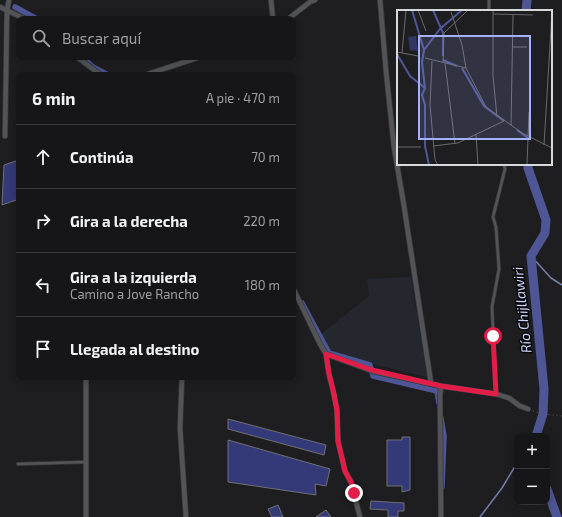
<!DOCTYPE html>
<html lang="es">
<meta charset="utf-8">
<style>
:root{--surface:#161619;--page:#1f1f22;--text:#f1f3f6;--muted:#9e9fa2;--line:#353538}
body{margin:0;font-family:"Exo 2",sans-serif;background:var(--page);color:var(--text)}
.controls{position:absolute;right:12px;bottom:12px;display:grid;overflow:hidden;border-radius:8px;box-shadow:0 2px 10px #0003}
.controls button{width:36px;height:36px;display:grid;place-items:center;padding:0;border:0;border-bottom:1px solid var(--line);background:var(--surface);color:var(--text);font:20px sans-serif}
.stop{position:absolute;width:12px;height:12px;margin:-9px;border:3px solid #e11d48;border-radius:50%;background:#fff}
.stop.end{background:#e11d48;border-color:#fff;box-shadow:0 1px 4px #0008}
.list{margin:0;padding:0;list-style:none}
h2{display:flex;justify-content:space-between;align-items:center;height:52px;margin:0;padding:0 16px;font-size:17px}
h2 small{font-size:13px;font-weight:400;color:var(--muted)}
.list li{display:grid;grid-template-columns:26px 1fr auto;gap:12px;align-items:center;box-sizing:border-box;height:64px;padding:0 16px;border-top:1px solid var(--line)}
.list b{display:block;font-size:15px;white-space:nowrap}
.list p{margin:0;font-size:13px;white-space:nowrap;color:var(--muted)}
.list em{font-size:13px;font-style:normal;color:var(--muted)}
.icon{flex:none;width:22px;height:22px;fill:none;stroke:currentColor;stroke-width:2;stroke-linecap:round;stroke-linejoin:round}
.map{position:relative;flex:none;width:562px;height:517px;overflow:hidden}
.search{position:absolute;background:var(--surface);box-shadow:0 2px 10px #0003;left:16px;top:16px;width:280px;height:44px;display:flex;align-items:center;gap:10px;box-sizing:border-box;padding:0 14px;border-radius:8px;color:var(--muted);font-size:15px}
.panel{position:absolute;background:var(--surface);box-shadow:0 2px 10px #0003;left:16px;top:72px;width:280px;height:308px;border-radius:8px}
.map>svg:first-child{display:block}
</style>
<div class="map">
<svg width="562" height="517" viewBox="0 0 562 517">
<rect width="100%" height="100%" fill="#1e1e21"/>
<!-- built -->
<path fill="#25272f" d="M 411,277 L 427,377 L 376,365 L 330,350 L 321,334 L 369,296 L 367,279 Z"/>
<g fill="none" stroke-linecap="round" stroke-linejoin="round">
<!-- stream -->
<path stroke="#777daa" stroke-width="1.5" d="M 531,256 L 551,278 L 562,285
M 480,517 L 502,488 L 517,463"/>
<!-- canal -->
<path stroke="#4e5696" stroke-width="5.5" d="M 15,7 L 37,19
M 82,57 L 93,67 L 108,75
M 302,303 L 329,353 L 370,365 L 373,376 L 437,391 L 439,403
M 441,418 L 444,436 L 442,487"/>
<!-- river -->
<path stroke="#4e5696" stroke-width="9" d="M 526,11 L 527,0
M 528,164 L 528,168 L 546,220 L 545,233 L 531,256 L 544,389 L 543,414 L 536,436
M 547,489 L 557,517"/>
</g>
<!-- building -->
<path fill="#343977" stroke="#707174" d="M 19,160 L 19,199 L 2,205 L 4,165 Z
M 228,419 L 326,445 L 324,455 L 228,429 Z
M 402,437 L 410,437 L 410,490 L 402,492 L 402,486 L 387,486 L 387,440 L 402,440 Z
M 228,440 L 330,469 L 326,486 L 315,484 L 316,495 L 228,482 Z
M 371,501 L 404,503 L 404,511 L 398,511 L 398,517 L 388,517 L 388,510 L 370,509 Z
M 278,505 L 283,517 L 272,517 L 268,509 Z
M 326,510 L 331,517 L 316,517 Z"/>
<g fill="none" stroke-linecap="round" stroke-linejoin="round">
<defs>
<path id="service" d="M 489,0 L 489,11
M 496,394 L 492,307 L 499,269 L 496,227 L 493,217 L 505,169 L 504,164
M 18,464 L 86,462"/>
<path id="minor" d="M 271,0 L 273,19
M 380,0 L 386,71 L 394,147 L 404,206 L 431,383
M 0,7 L 25,19
M 288,19 L 310,2 L 315,0
M 77,57 L 101,75
M 145,75 L 200,57
M 5,136 L 7,11 L 9,0
M 293,288 L 320,344 L 326,354 L 329,374 L 333,390 L 337,410 L 338,441 L 345,471 L 351,482 L 360,517
M 326,354 L 372,371 L 441,386 L 496,394 L 509,398 L 520,406 L 528,409
M 182,377 L 180,428 L 186,517
M 441,386 L 440,397 L 441,517
M 86,517 L 86,377"/>
</defs>
<!-- service casing -->
<use href="#service" stroke="#3a3a3d" stroke-width="4"/>
<!-- minor casing -->
<use href="#minor" stroke="#3a3a3d" stroke-width="6"/>
<!-- path -->
<path stroke="#5c5d5f" stroke-width="1" stroke-dasharray="1 3" stroke-linecap="butt" d="M 533,411 L 543,414 L 562,416"/>
<!-- service -->
<use href="#service" stroke="#535457" stroke-width="2.5"/>
<!-- minor -->
<use href="#minor" stroke="#535457" stroke-width="4.5"/>
</g>
<g fill="none" stroke-linecap="round" stroke-linejoin="round">
<!-- route -->
<path stroke="#e11d48" stroke-width="5" d="M 354,493 L 351,482 L 345,471 L 338,441 L 337,410 L 333,390 L 329,374 L 326,354 L 372,370 L 441,386 L 496,394 L 493,336"/>
</g>
<g text-anchor="middle" stroke-width="3" stroke-linejoin="round" paint-order="stroke">
<!-- water labels -->
<g font-size="14" font-style="italic" fill="#cdd4fb" stroke="#08080a">
<text transform="translate(522 310) rotate(-96)" y="5">Río Chijllawiri</text>
</g>
</g>
<!-- overview -->
<g transform="translate(397 10)">
<rect width="155" height="155" fill="#1e1e21"/>
<path d="M 19,26 L 21,41 L 13,40 L 11,27 Z" fill="#323761"/>
<path fill="none" stroke="#4e5696" stroke-width="2" d="M 15,0 L 27,40 L 25,52 L 28,78 L 25,85 L 28,95 L 28,136 L 32,155M 36,0 L 46,23 L 46,46M 27,40 L 43,19 L 65,0M 0,44 L 13,66 L 28,78M 46,50 L 60,56M 65,58 L 87,96 L 107,111M 120,120 L 131,128"/>
<path fill="none" stroke="#68696b" stroke-width="1" d="M 21,0 L 29,21M 96,0 L 96,66 L 100,107M 54,2 L 65,35 L 69,58 L 89,97 L 125,123 L 155,138M 96,4 L 136,5M 116,37 L 130,37M 0,42 L 21,46M 5,43 L 9,0M 28,48 L 69,58M 35,51 L 33,95 L 38,150 L 41,155M 46,52 L 47,23 L 71,0M 48,53 L 58,134M 114,115 L 116,5M 79,124 L 81,155M 147,135 L 155,1M 36,136 L 61,133 L 107,111M 0,137 L 24,137M 130,155 L 132,102"/>
<path fill="#a5b1fc" fill-opacity="0.15" stroke="#a5b1fc" stroke-width="2" d="M 22,26 L 133,26 L 133,129 L 22,129 Z"/>
<rect width="155" height="155" fill="none" stroke="#d8d9da" stroke-width="2"/>
</g>
</svg>
<div class="controls">
<button>+</button>
<button>−</button>
</div>
<div class="stop" style="left:493px;top:336px"></div>
<div class="stop end" style="left:354px;top:493px"></div>
<div class="search"><svg class="icon" aria-label="search" viewBox="0 0 24 24"><circle cx="10" cy="10" r="6"/><path d="M15 15l6 6"/></svg>Buscar aquí</div>
<section class="panel">
<h2>6 min<small>A pie · 470 m</small></h2>
<ul class="list">
<li><svg class="icon" aria-label="ahead" viewBox="0 0 24 24"><path d="M12 20V5M6 11l6-6 6 6"/></svg><div><b>Continúa</b></div><em>70 m</em></li>
<li><svg class="icon" aria-label="right" viewBox="0 0 24 24"><path d="M7 20v-9h11M14 6l5 5-5 5"/></svg><div><b>Gira a la derecha</b></div><em>220 m</em></li>
<li><svg class="icon" aria-label="left" viewBox="0 0 24 24"><path d="M17 20v-9H6M10 6l-5 5 5 5"/></svg><div><b>Gira a la izquierda</b><p>Camino a Jove Rancho</p></div><em>180 m</em></li>
<li><svg class="icon" aria-label="arrive" viewBox="0 0 24 24"><path d="M6 21V4h12l-3 4 3 4H6"/></svg><div><b>Llegada al destino</b></div></li>
</ul>
</section>
</div>
